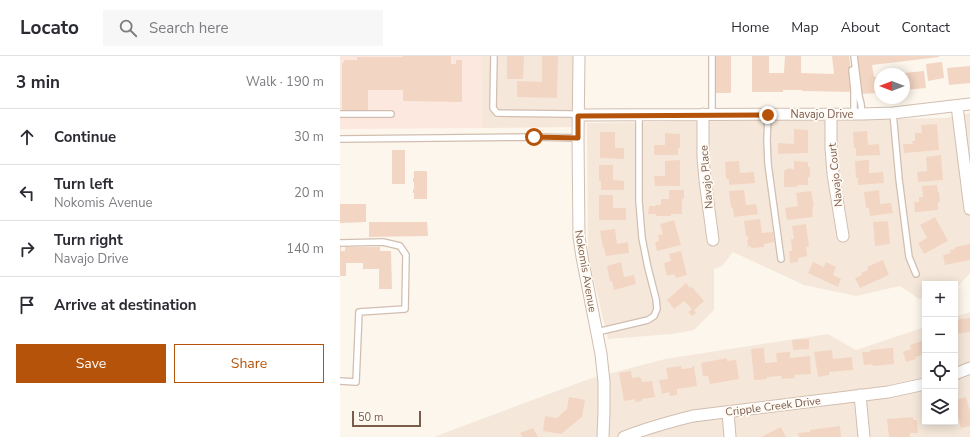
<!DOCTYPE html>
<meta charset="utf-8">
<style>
:root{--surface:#fff;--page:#f7f7f7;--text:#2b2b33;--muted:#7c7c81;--line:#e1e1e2;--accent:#b45309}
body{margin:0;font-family:"Nunito Sans",sans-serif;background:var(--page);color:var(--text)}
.controls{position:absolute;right:12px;bottom:12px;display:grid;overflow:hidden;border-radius:0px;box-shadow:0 2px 10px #0003}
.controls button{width:36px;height:36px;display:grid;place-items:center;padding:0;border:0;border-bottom:1px solid var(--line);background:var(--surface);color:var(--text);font:20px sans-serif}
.compass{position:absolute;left:534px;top:12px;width:36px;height:36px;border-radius:50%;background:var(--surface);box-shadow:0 2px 10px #0003;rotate:270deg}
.scale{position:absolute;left:12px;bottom:10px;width:69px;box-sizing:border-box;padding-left:4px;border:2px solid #7a5c4d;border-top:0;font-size:11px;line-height:14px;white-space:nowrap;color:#7a5c4d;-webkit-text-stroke:3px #fffaf3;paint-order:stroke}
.stop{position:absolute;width:12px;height:12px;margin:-9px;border:3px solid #b45309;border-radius:50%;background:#fff}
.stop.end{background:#b45309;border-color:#fff;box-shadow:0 1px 4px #0008}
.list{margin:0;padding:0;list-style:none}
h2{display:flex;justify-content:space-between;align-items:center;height:52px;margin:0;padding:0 16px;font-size:17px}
h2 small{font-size:13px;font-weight:400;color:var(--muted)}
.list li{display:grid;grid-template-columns:26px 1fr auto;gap:12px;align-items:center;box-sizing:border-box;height:56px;padding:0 16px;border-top:1px solid var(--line)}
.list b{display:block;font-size:15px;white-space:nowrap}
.list p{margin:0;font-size:13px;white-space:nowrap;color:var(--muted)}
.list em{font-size:13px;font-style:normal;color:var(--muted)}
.actions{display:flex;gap:8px;padding:12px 16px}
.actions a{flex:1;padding:9px 0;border:1px solid var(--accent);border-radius:0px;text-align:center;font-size:14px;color:var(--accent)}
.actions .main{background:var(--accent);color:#fff}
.icon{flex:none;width:22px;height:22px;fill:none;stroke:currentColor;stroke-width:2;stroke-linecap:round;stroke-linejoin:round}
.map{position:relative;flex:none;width:630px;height:381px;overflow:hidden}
header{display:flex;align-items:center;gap:24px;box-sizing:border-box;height:56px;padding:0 20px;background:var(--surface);border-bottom:1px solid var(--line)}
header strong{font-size:19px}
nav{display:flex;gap:22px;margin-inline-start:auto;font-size:14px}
.search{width:280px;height:36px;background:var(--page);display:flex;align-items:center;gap:10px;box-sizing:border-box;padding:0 14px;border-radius:0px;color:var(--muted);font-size:15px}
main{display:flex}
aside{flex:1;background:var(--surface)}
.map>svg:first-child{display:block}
</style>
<header>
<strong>Locato</strong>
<div class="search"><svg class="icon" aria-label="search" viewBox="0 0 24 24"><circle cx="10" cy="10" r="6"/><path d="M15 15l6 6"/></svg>Search here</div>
<nav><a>Home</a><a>Map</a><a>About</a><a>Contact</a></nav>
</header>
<main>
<aside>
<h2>3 min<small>Walk · 190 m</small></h2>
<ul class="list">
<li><svg class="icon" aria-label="ahead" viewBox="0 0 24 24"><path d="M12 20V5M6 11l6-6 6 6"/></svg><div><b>Continue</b></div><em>30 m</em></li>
<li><svg class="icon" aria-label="left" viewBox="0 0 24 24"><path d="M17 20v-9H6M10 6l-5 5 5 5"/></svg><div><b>Turn left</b><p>Nokomis Avenue</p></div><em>20 m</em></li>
<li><svg class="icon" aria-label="right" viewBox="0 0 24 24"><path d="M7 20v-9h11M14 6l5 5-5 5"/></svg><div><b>Turn right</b><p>Navajo Drive</p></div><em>140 m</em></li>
<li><svg class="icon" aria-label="arrive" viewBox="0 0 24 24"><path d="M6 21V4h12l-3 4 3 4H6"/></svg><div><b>Arrive at destination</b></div></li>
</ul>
<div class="actions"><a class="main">Save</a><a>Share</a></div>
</aside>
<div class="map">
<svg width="630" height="381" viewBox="0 0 630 381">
<rect width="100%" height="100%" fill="#fdf6ec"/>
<!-- residential -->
<path fill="#f5e8da" d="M 141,0 L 233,0 L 233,71 L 142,72 Z
M 630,57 L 630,217 L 615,234 L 615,228 L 585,228 L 585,242 L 579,243 L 560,230 L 516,240 L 464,229 L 393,196 L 382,210 L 374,213 L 374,254 L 354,274 L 333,278 L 268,283 L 248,200 L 247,67 L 605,62 Z
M 630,256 L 630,381 L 94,381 L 249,323 L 325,303 L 488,278 L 516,294 L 585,271 L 585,366 L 615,366 L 615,261 Z"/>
<!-- commercial -->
<path fill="#fde8e0" d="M 0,0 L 141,0 L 142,72 L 0,73 Z"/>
<!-- building -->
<path fill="#f3d5c3" d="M 63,0 L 111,0 L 111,8 L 116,8 L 116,4 L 122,4 L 122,46 L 63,45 L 63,34 L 28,34 L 28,55 L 2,55 L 2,8 L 5,4 L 17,4 L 17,1 L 63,1 Z
M 167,0 L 184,0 L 183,23 L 167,23 Z
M 202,0 L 218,0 L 217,42 L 177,41 L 177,25 L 202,26 Z
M 376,0 L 391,0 L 391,37 L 375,37 Z
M 412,0 L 429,0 L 429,17 L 444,17 L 445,0 L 461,0 L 461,17 L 494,18 L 492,0 L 509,0 L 514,36 L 462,35 L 462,34 L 443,34 L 443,36 L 412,36 Z
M 514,0 L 599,0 L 599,1 L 532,9 L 534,21 L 540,20 L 540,37 L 519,38 Z
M 602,6 L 604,22 L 588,25 L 586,8 Z
M 630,10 L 630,27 L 609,29 L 607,12 Z
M 584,15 L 586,32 L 564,34 L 564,17 Z
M 597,68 L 599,94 L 564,97 L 563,88 L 573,88 L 572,85 L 575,85 L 575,77 L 582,77 L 581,69 Z
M 454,73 L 468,74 L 468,97 L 438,98 L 438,87 L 454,88 Z
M 527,75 L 528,89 L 539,88 L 540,99 L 516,100 L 516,92 L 514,92 L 513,76 Z
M 260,76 L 275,76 L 275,92 L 284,92 L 284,103 L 260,102 Z
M 325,77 L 340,78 L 340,92 L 338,92 L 338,99 L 314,99 L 314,89 L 325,89 Z
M 52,94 L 65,94 L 65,128 L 52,128 Z
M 601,99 L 603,124 L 578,126 L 577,116 L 587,115 L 586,101 Z
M 340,104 L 340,130 L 315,130 L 314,120 L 325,120 L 325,105 Z
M 529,104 L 529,117 L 543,116 L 544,127 L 518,129 L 518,122 L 516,122 L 515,105 Z
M 399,105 L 400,117 L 414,116 L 415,127 L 389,129 L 389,123 L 386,123 L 385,106 Z
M 454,105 L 468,106 L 468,111 L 470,111 L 470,121 L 468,121 L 468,129 L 457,129 L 457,131 L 444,131 L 444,115 L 449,112 L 454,114 Z
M 259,109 L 273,109 L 273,124 L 284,125 L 284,134 L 261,134 L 261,125 L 259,125 Z
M 74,115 L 87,115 L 87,143 L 74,143 L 74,137 L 73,137 L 73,133 L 74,133 L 74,126 L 73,126 L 73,122 L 74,122 Z
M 597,129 L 598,136 L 599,136 L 600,146 L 598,146 L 598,154 L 575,156 L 574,146 L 579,146 L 579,141 L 583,141 L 582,130 Z
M 329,134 L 344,134 L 344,143 L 342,143 L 342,158 L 331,158 L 331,160 L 316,160 L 316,158 L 308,158 L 309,150 L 316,150 L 316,149 L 321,149 L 321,143 L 329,143 Z
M 404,134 L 406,149 L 416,148 L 418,158 L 394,161 L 393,151 L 391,152 L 389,135 Z
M 539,134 L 540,148 L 551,147 L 553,157 L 530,160 L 529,152 L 526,152 L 524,136 Z
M 471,135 L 474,150 L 473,150 L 473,153 L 472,153 L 473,161 L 447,164 L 445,152 L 458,150 L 456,137 Z
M 259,139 L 273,139 L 273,152 L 286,152 L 286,164 L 259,164 Z
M 0,148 L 26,148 L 26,166 L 0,167 Z
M 595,161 L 608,185 L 584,198 L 578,187 L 587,182 L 580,169 Z
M 420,163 L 422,177 L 433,176 L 434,186 L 424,188 L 424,191 L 411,192 L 411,190 L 408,191 L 407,184 L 408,184 L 408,180 L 406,180 L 404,165 Z
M 334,164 L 341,189 L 317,195 L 315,186 L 319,185 L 318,179 L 323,178 L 320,168 Z
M 548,165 L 550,188 L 535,190 L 533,166 Z
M 29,166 L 87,166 L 88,180 L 29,181 Z
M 466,168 L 469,191 L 466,191 L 467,200 L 458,202 L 458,206 L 450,207 L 449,195 L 452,195 L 451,183 L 454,183 L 452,170 Z
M 275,173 L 277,188 L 288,186 L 289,197 L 266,200 L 264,191 L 263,192 L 260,175 Z
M 630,188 L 630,204 L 605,209 L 603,199 L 611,197 L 610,194 L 615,193 L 615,191 Z
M 0,191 L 1,191 L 1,195 L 5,195 L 5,191 L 40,191 L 40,195 L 51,195 L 52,233 L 39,233 L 39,213 L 23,213 L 23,207 L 6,207 L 6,220 L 0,220 Z
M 341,195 L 347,219 L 336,222 L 334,218 L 327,220 L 324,207 L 331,205 L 329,198 Z
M 543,204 L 549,219 L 520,232 L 515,222 L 522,219 L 521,217 L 528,214 L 527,211 Z
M 281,206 L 284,221 L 294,219 L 296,228 L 274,234 L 272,225 L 270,226 L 267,210 Z
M 473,206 L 484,211 L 486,206 L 496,211 L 493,219 L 501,223 L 498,231 L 468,217 Z
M 346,227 L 350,232 L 352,231 L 364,245 L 354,254 L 356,257 L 352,260 L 348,256 L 352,253 L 344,245 L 334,253 L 327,244 Z
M 630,262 L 630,276 L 615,278 L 615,264 Z
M 469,283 L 469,293 L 453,294 L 452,284 Z
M 585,284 L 585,298 L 575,301 L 576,303 L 566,306 L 563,296 L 571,293 L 570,289 Z
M 424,292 L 425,307 L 437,306 L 436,297 L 450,296 L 450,302 L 470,300 L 471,318 L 454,319 L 455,322 L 442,323 L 441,320 L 427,321 L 427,323 L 414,324 L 411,293 Z
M 553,292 L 554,308 L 533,310 L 532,308 L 524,309 L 522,296 L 530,296 L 530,294 Z
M 492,294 L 493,303 L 512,301 L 513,314 L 489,316 L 489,319 L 478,321 L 474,296 Z
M 387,302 L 387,305 L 396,304 L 399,323 L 370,328 L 368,320 L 363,320 L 361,307 Z
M 341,310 L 342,313 L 352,312 L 352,311 L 354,310 L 357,330 L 337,333 L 337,339 L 330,340 L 329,336 L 322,338 L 319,324 L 328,323 L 326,312 Z
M 291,315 L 292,322 L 299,321 L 301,322 L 302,326 L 312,325 L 315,341 L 302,343 L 302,345 L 295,346 L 295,343 L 284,345 L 279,317 Z
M 615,339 L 616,339 L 618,343 L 626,341 L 630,356 L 630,370 L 621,372 L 618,361 L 615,362 Z
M 229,341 L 245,344 L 242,361 L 221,378 L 203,375 L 205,360 L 217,362 L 227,353 Z
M 573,361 L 573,364 L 577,364 L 578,377 L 570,377 L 570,381 L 549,381 L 547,363 Z
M 500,370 L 501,381 L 459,381 L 458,377 L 470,376 L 470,374 Z
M 441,371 L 446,381 L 421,381 Z
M 193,372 L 198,381 L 182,381 L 180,377 Z"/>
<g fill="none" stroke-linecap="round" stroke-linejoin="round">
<defs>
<path id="service" d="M 154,0 L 153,52 L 157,57 L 231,58 L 238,59
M 514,0 L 519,40 L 521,48 L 522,58
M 512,14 L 514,34 L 514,58
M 553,57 L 559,123 L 569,201 L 576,218
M 0,58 L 51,58
M 372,58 L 372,0
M 428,59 L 427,84 L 428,108 L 441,203
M 0,83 L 194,81 L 238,82
M 0,187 L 43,186 L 60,190 L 66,199 L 65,253 L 19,256 L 16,326 L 0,325
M 257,276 L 308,264 L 314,260 L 317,253 L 316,243 L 308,212 L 302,182 L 299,145 L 299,59"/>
<path id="minor" d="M 239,0 L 238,82 L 239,181 L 242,201 L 261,298 L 264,326 L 264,356 L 263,381
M 617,50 L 630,153
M 363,58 L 363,101 L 365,124 L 373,184
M 491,58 L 491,92 L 493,118 L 503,180
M 238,59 L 522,58 L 553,57 L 630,48
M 615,318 L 630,312
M 520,339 L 524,381
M 388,356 L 390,381
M 284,381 C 307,372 329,366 353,360 L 548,336 L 585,328"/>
</defs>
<!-- service casing -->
<use href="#service" stroke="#d1beb0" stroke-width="8"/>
<!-- minor casing -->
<use href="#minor" stroke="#d1beb0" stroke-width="13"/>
<!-- service -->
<use href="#service" stroke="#fff" stroke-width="5.5"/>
<!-- minor -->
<use href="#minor" stroke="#fff" stroke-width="11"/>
</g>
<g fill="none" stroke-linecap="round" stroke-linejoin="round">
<!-- route -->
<path stroke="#b45309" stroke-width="5" d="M 194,81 L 238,82 L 238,60 L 428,59"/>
</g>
<g text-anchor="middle" stroke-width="3.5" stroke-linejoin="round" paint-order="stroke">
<!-- street labels -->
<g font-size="11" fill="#7a5c4d" stroke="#fffaf3">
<text x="482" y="62">Navajo Drive</text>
<text transform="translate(495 119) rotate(-96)" y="4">Navajo Court</text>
<text transform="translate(366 121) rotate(-95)" y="4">Navajo Place</text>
<text transform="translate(246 215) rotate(80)" y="4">Nokomis Avenue</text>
<text transform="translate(433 350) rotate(-7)" y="4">Cripple Creek Drive</text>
</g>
</g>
</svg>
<div class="controls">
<button>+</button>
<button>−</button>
<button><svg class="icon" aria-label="locate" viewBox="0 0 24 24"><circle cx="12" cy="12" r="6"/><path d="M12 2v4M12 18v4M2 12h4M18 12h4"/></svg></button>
<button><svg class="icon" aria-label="layers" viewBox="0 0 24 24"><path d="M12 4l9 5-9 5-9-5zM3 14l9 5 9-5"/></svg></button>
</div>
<svg class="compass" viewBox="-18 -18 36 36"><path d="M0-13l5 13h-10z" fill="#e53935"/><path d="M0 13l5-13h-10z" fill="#7c7c81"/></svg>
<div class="scale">50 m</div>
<div class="stop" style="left:194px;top:81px"></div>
<div class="stop end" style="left:428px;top:59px"></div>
</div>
</main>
